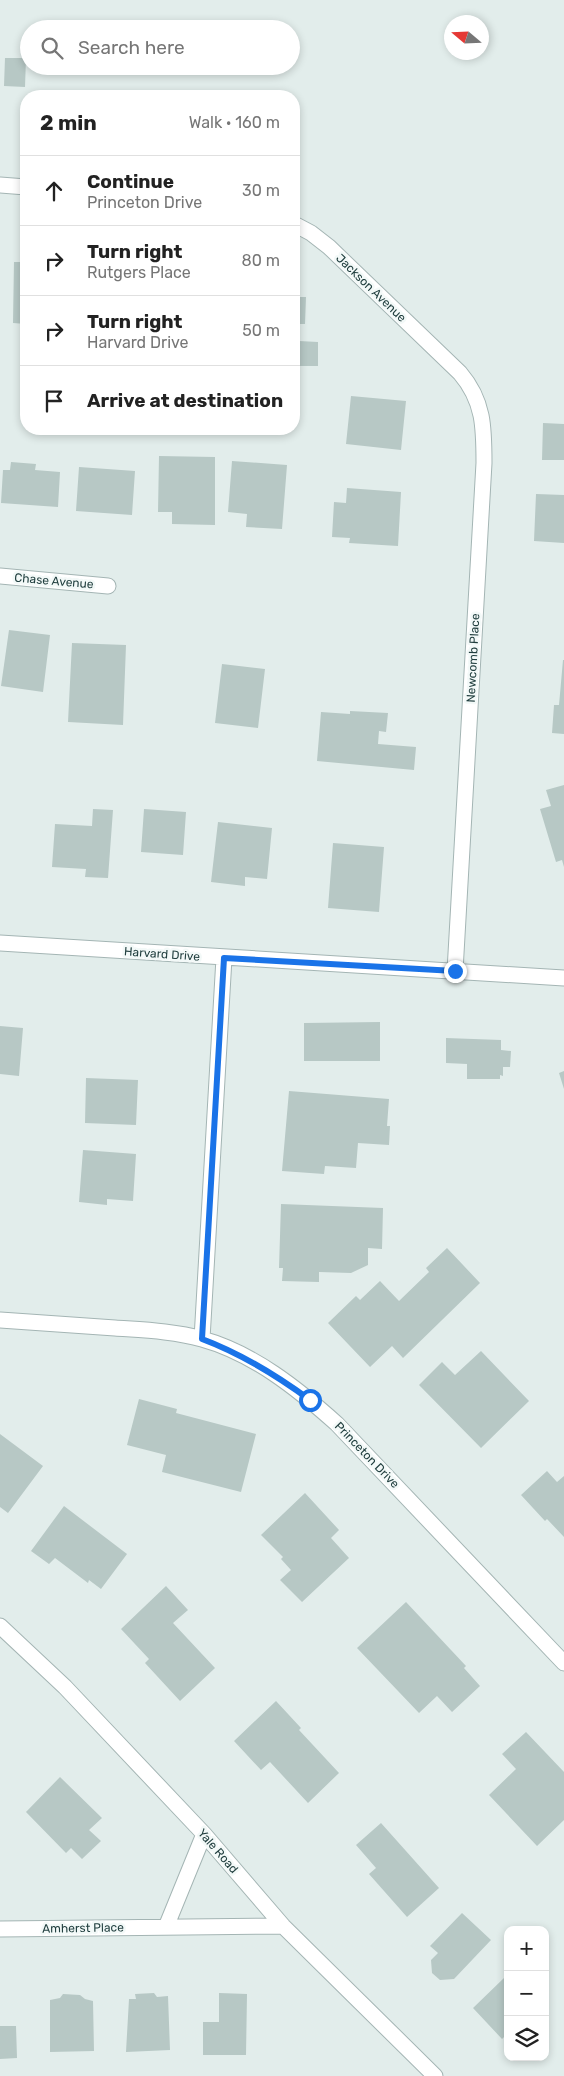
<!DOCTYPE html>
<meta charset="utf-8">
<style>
:root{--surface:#fff;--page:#f6f6f6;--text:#222;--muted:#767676;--line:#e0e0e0}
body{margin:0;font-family:Rubik,sans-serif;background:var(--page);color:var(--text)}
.controls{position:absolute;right:15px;bottom:15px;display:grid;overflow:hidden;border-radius:10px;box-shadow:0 2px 8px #0003}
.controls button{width:45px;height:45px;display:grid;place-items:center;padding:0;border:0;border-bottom:1px solid var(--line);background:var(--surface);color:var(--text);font:25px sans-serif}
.compass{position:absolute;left:444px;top:15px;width:45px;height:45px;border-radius:50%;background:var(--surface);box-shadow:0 2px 8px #0003;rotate:289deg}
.stop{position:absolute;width:15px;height:15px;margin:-11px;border:4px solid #1a73e8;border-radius:50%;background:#fff}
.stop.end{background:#1a73e8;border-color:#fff;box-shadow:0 1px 5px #0008}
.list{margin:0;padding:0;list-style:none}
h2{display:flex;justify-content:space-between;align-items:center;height:65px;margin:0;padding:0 20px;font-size:21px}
h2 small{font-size:16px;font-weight:400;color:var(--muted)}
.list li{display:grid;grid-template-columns:32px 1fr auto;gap:15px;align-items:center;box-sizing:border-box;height:70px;padding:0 20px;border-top:1px solid var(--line)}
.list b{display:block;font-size:19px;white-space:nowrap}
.list p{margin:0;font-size:16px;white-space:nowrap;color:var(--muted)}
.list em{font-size:16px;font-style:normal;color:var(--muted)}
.icon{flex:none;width:28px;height:28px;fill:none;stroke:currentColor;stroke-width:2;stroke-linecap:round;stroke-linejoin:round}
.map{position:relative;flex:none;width:564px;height:2076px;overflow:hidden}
.search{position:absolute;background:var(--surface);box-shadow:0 2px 8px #0003;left:20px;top:20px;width:280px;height:55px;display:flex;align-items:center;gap:12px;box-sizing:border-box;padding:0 18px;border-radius:28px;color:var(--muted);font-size:19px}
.panel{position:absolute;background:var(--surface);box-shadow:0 2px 8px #0003;left:20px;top:90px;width:280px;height:345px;border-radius:20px}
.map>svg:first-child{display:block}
</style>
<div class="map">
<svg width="564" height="2076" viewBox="0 0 564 2076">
<rect width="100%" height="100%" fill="#e2edeb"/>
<!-- building -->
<path fill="#b7c8c5" d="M 5,58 L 26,58 L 25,87 L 4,86 Z
M 14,262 L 26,262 L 26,324 L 13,323 Z
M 294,297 L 306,297 L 305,324 L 299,324 L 299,341 L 318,342 L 318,366 L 294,366 Z
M 351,396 L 406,401 L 401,450 L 346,444 Z
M 543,423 L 564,424 L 564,460 L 542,460 Z
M 159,456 L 215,457 L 215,525 L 172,524 L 172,512 L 158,512 Z
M 232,461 L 287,465 L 282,529 L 246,527 L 247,514 L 228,512 Z
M 11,462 L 36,464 L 35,470 L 60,472 L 58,507 L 1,503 L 3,470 L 10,470 Z
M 79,467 L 135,471 L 132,515 L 76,511 Z
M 347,488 L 401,492 L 398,546 L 349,543 L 350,538 L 332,537 L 334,502 L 346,503 Z
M 536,494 L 564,495 L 564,543 L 534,541 Z
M 9,630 L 50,635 L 43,692 L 1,686 Z
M 72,643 L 126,645 L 123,725 L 68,722 Z
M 563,660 L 564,660 L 564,734 L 552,733 L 554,705 L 559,705 Z
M 222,664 L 265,669 L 258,728 L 215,723 Z
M 350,711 L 388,713 L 386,732 L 379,731 L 378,744 L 416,747 L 414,770 L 317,761 L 321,712 L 350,714 Z
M 564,785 L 564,867 L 562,860 L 556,862 L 540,809 L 551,806 L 546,790 Z
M 93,809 L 113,810 L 108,878 L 85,877 L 86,869 L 52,867 L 55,824 L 92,826 Z
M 144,809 L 186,812 L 183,855 L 141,852 Z
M 218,822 L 272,828 L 267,879 L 245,877 L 245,886 L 211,882 Z
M 333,843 L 384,847 L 379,912 L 328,908 Z
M 380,1022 L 380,1061 L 304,1061 L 304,1023 Z
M 0,1026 L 23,1028 L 19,1076 L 0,1074 Z
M 446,1038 L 501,1040 L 501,1050 L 511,1051 L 510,1067 L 503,1067 L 503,1076 L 500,1075 L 500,1079 L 467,1079 L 467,1064 L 446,1063 Z
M 564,1071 L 564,1089 L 559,1073 Z
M 86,1078 L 138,1080 L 136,1125 L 85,1123 Z
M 289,1091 L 389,1099 L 387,1126 L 390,1126 L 389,1145 L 358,1143 L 356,1168 L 325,1166 L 324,1174 L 282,1171 Z
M 83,1150 L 136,1154 L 133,1201 L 107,1199 L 107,1205 L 79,1202 Z
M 281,1204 L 383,1208 L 382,1249 L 368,1248 L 368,1265 L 351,1273 L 319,1272 L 319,1282 L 282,1281 L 283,1268 L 279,1268 Z
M 447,1248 L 480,1283 L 403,1358 L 392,1346 L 370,1367 L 328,1323 L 356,1296 L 360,1300 L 380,1281 L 399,1301 L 429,1272 L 426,1268 Z
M 481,1351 L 529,1401 L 481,1448 L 419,1385 L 442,1362 L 455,1375 Z
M 139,1399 L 177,1409 L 176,1413 L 256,1434 L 241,1492 L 162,1472 L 166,1455 L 127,1445 Z
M 0,1434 L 43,1466 L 8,1513 L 0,1507 Z
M 547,1471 L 557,1482 L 564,1476 L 564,1537 L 547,1519 L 545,1521 L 521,1495 Z
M 305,1493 L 339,1530 L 331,1538 L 349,1558 L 302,1602 L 280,1580 L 291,1570 L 281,1559 L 283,1557 L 261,1535 Z
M 64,1506 L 127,1554 L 101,1589 L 89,1580 L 88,1583 L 55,1558 L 49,1564 L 31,1551 Z
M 166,1586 L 188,1610 L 173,1623 L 215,1668 L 180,1701 L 145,1663 L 149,1659 L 121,1629 Z
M 406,1602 L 466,1666 L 464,1668 L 480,1686 L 452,1712 L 437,1696 L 419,1713 L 357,1648 Z
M 276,1701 L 301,1728 L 299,1730 L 339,1773 L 308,1803 L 270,1762 L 261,1770 L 234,1741 Z
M 526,1732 L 564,1772 L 564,1820 L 537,1846 L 489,1795 L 516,1769 L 502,1754 Z
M 60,1777 L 102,1818 L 89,1830 L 101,1841 L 82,1859 L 71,1848 L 66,1853 L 26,1812 Z
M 381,1823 L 439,1888 L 407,1917 L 369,1874 L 376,1868 L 356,1845 Z
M 462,1913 L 491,1940 L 454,1979 L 440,1980 L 432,1973 L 431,1960 L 438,1953 L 430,1946 Z
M 504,1978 L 508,1982 L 508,2033 L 502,2039 L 473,2008 Z
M 154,1993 L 157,1997 L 168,1996 L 170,2050 L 126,2052 L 129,1999 L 136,1999 L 135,1994 Z
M 219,1993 L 247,1994 L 246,2055 L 203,2055 L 203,2022 L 219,2022 Z
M 63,1994 L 80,1995 L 85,1999 L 93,2001 L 94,2051 L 50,2052 L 50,2000 L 60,1998 Z
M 0,2026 L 16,2026 L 17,2058 L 0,2059 Z"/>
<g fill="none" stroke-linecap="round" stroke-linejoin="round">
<defs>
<path id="street" d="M 0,185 L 26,187
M 294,224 L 311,233 L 329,247 L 460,373 C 484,401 484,428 484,463 L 455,971
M 0,576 L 108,586
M 0,943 L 564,978
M 0,1320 C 38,1323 76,1325 115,1328 C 143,1330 174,1331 202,1339 C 253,1353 298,1389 337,1424 L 564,1663
M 202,1339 L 224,958
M 0,1626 L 65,1687 L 204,1834 L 283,1926 L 435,2076
M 166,1927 L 204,1834
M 0,1929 L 283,1926"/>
</defs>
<!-- street casing -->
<use href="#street" stroke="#a4b5b4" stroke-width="17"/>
<!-- street -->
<use href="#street" stroke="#fff" stroke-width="15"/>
</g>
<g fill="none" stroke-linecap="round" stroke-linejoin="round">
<!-- route -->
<path stroke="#1a73e8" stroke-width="6" d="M 310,1400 C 276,1375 242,1354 202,1339 L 224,958 L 455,971"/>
</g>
<g text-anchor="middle" stroke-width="5" stroke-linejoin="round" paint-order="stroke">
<!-- street labels -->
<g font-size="12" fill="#213f3f" stroke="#f3f9f8">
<text transform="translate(371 288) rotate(44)" y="4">Jackson Avenue</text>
<text transform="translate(54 581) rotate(5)" y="4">Chase Avenue</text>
<text transform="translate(473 658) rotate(-87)" y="4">Newcomb Place</text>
<text transform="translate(162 954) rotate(4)" y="4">Harvard Drive</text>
<text transform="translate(367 1455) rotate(46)" y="4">Princeton Drive</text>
<text transform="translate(218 1851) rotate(49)" y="4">Yale Road</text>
<text transform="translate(83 1928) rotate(-1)" y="4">Amherst Place</text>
</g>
</g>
</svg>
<div class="controls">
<button>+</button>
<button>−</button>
<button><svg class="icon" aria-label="layers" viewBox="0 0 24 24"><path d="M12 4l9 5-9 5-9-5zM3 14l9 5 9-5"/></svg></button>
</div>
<svg class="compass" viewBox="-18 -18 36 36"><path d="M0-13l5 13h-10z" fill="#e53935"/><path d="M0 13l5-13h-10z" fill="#767676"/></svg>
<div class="stop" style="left:310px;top:1400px"></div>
<div class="stop end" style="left:455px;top:971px"></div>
<div class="search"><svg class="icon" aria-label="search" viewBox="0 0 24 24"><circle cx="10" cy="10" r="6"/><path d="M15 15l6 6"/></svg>Search here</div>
<section class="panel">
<h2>2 min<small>Walk · 160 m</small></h2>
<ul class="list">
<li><svg class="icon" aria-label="ahead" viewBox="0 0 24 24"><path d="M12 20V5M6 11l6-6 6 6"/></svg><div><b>Continue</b><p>Princeton Drive</p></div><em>30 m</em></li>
<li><svg class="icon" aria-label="right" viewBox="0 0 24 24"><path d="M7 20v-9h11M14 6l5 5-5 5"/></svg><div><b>Turn right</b><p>Rutgers Place</p></div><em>80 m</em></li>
<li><svg class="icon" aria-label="right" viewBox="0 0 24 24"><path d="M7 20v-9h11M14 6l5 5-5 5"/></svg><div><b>Turn right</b><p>Harvard Drive</p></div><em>50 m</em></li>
<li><svg class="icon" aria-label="arrive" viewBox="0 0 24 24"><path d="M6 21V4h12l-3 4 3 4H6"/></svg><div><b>Arrive at destination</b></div></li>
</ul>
</section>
</div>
